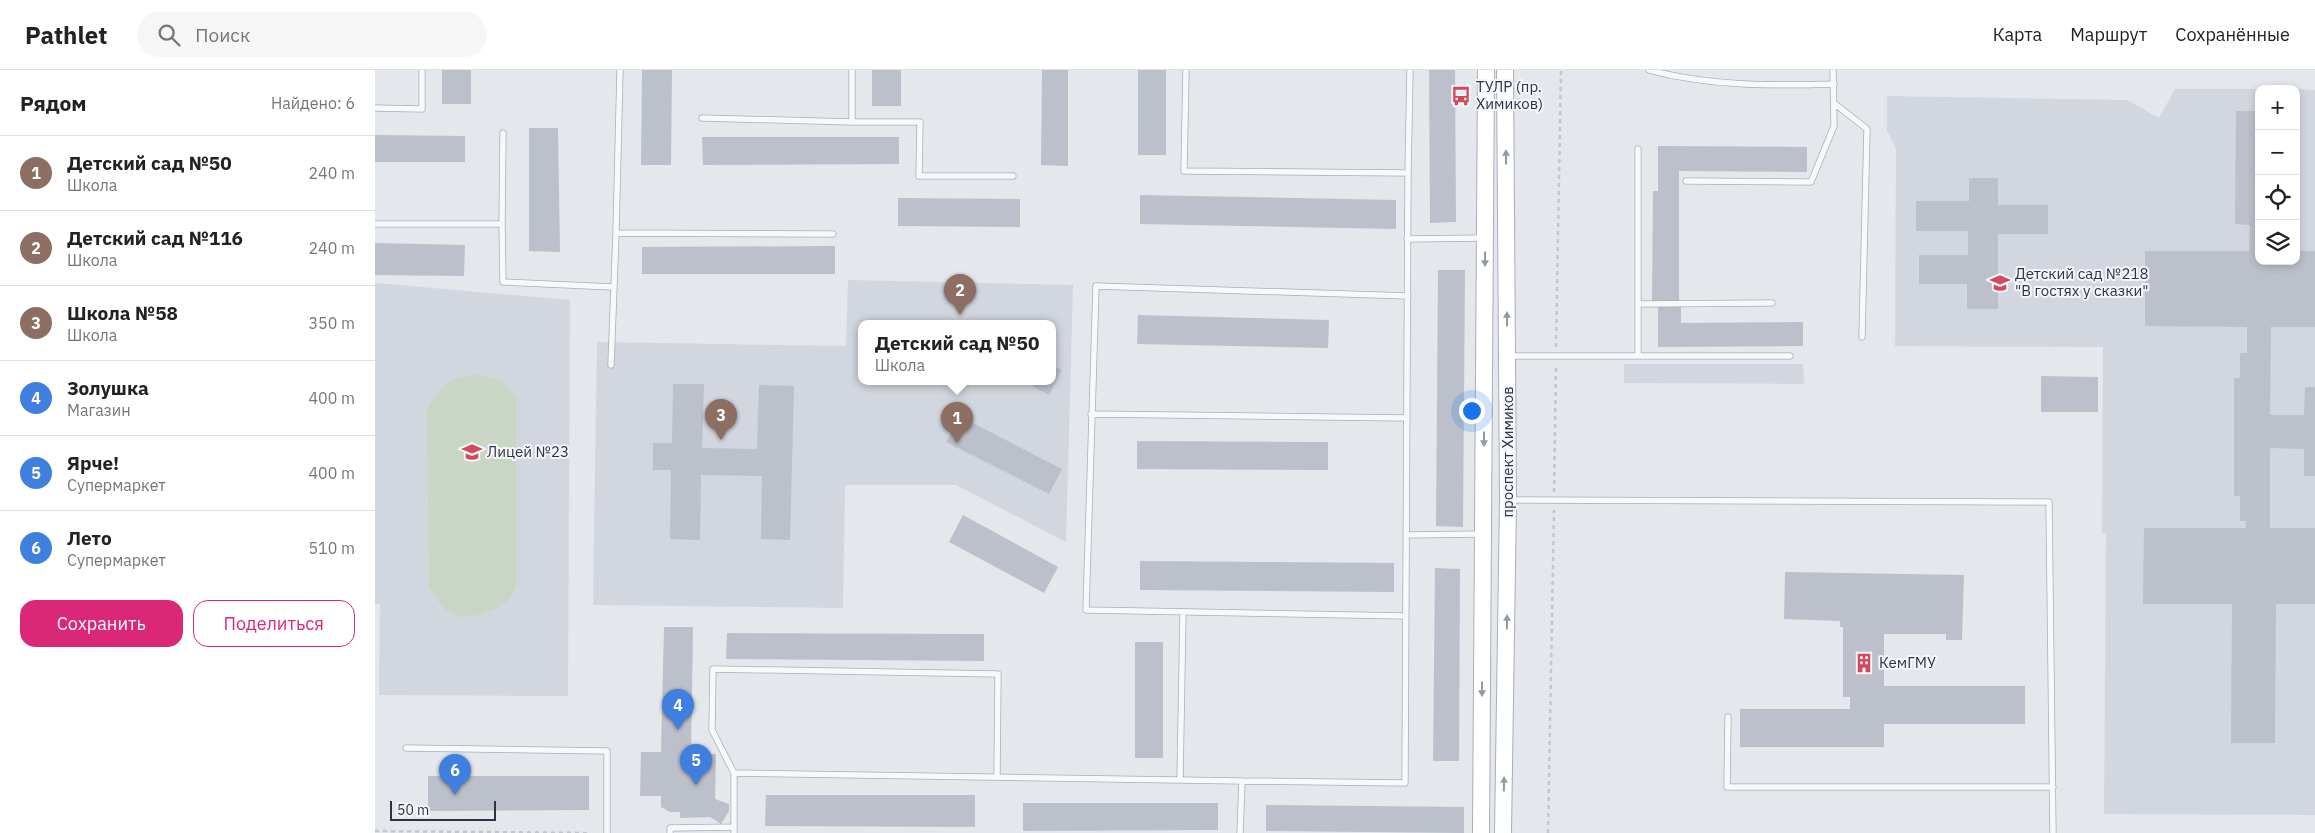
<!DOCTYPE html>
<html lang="ru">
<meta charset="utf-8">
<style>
:root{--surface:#fff;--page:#f6f6f6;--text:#222;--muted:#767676;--line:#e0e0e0;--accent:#db2777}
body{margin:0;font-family:"IBM Plex Sans",sans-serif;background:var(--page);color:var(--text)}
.controls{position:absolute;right:15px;top:15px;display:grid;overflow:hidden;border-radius:10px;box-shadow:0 2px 8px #0003}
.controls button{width:45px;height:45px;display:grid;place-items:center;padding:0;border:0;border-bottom:1px solid var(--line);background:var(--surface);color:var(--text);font:25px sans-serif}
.scale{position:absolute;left:15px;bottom:12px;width:106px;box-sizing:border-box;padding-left:5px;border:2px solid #2b3445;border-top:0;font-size:14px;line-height:18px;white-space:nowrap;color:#2b3445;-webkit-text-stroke:4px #f4f6f9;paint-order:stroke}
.you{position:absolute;left:1096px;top:340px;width:18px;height:18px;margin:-12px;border:4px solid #fff;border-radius:50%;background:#1a73e8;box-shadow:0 0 0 8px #1a73e833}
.badge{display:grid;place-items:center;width:32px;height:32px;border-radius:50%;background:var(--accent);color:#fff;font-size:16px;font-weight:700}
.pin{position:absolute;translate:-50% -41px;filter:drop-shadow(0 1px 2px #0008)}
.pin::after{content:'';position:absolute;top:26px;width:18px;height:15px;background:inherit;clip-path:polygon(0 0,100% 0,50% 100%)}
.popup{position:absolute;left:483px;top:250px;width:198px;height:65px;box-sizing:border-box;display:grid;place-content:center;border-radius:10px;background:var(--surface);filter:drop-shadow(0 1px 4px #0005);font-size:16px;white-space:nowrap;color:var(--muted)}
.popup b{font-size:19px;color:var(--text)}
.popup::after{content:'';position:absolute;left:50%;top:100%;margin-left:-10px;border:10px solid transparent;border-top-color:var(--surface)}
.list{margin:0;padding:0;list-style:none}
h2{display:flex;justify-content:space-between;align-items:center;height:65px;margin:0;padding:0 20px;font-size:21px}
h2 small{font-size:16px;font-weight:400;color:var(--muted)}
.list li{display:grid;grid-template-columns:32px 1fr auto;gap:15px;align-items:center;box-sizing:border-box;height:75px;padding:0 20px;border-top:1px solid var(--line)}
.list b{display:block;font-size:19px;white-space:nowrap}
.list p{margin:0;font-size:16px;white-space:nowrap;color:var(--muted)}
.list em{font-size:16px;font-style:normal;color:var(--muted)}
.actions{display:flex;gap:10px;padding:15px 20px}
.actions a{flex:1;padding:11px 0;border:1px solid var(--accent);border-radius:15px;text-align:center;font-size:18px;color:var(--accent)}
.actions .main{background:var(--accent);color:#fff}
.icon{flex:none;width:28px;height:28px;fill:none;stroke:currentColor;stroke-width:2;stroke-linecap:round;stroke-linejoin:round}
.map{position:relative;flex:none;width:1940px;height:763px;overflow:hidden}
header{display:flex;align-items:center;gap:30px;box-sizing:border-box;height:70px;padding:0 25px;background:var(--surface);border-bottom:1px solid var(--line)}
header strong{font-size:24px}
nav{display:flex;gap:28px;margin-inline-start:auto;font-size:18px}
.search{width:350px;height:45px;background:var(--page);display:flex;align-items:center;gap:12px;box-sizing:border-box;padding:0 18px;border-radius:28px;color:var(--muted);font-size:19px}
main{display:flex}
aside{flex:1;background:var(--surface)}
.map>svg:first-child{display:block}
</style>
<header>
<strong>Pathlet</strong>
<div class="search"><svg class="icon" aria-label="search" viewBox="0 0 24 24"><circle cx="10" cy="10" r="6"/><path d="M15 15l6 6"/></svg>Поиск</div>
<nav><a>Карта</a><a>Маршрут</a><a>Сохранённые</a></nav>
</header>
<main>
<aside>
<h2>Рядом<small>Найдено: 6</small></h2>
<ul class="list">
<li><span class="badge" style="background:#8d6e63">1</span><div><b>Детский сад №50</b><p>Школа</p></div><em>240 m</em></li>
<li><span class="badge" style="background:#8d6e63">2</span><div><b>Детский сад №116</b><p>Школа</p></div><em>240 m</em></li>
<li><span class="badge" style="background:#8d6e63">3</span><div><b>Школа №58</b><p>Школа</p></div><em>350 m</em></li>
<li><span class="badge" style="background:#3f7fe0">4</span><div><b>Золушка</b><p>Магазин</p></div><em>400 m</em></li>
<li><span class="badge" style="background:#3f7fe0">5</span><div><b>Ярче!</b><p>Супермаркет</p></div><em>400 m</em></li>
<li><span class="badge" style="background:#3f7fe0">6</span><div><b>Лето</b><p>Супермаркет</p></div><em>510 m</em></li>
</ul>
<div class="actions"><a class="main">Сохранить</a><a>Поделиться</a></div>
</aside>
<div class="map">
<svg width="1940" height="763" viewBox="0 0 1940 763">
<rect width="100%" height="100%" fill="#e4e7ec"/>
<!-- built -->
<path fill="#d2d6de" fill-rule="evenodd" d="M 1800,19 L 1884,19 L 1884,191 L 1921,191 L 1921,19 L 1940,20 L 1940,745 L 1729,744 L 1731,463 L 1727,463 L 1728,277 L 1520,276 L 1521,79 L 1512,60 L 1512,26 L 1752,30 L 1784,48 Z
M 473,210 L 698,215 L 691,472 L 581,415 L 470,415 L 468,538 L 218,535 L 222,272 L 471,276 ZM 487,254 L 677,254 L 677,312 L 487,312 Z
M 0,213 L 195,230 L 193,626 L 4,625 L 5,534 L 0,534 Z
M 1249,294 L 1428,294 L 1429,314 L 1249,313 Z"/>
<!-- green -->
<path fill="#c9d6c5" d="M 104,305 C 124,309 129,310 141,327 L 141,516 L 132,532 L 120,539 L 103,545 L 84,547 L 68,538 L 54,517 L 52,339 C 66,314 75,306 104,305 Z"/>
<!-- building -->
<path fill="#bbc0ca" d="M 67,0 L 96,0 L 96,34 L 67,34 Z
M 267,0 L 297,0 L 296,95 L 266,95 Z
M 497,0 L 526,0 L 526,36 L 497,36 Z
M 667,0 L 693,0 L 693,96 L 666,95 Z
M 763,0 L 791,0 L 791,85 L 763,85 Z
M 1054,0 L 1080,0 L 1081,152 L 1055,153 Z
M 1861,41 L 1884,41 L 1884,191 L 1921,191 L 1921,181 L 1940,181 L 1940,257 L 1896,257 L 1895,345 L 1929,345 L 1930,317 L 1940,317 L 1940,406 L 1929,406 L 1929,379 L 1895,378 L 1895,458 L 1940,458 L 1940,534 L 1901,534 L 1900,673 L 1856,673 L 1857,534 L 1768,534 L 1769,458 L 1871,458 L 1871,451 L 1865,451 L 1865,426 L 1859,426 L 1859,308 L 1865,308 L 1865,283 L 1872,283 L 1872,257 L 1770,256 L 1770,181 L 1874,181 L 1875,155 L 1860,154 Z
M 154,58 L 183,58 L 185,182 L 154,181 Z
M 0,65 L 90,66 L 90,92 L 0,92 Z
M 327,67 L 524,67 L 524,94 L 328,95 Z
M 1283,76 L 1432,77 L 1432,102 L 1304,101 L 1304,231 L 1277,231 L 1278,121 L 1283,121 Z
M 1594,108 L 1623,108 L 1623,135 L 1673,135 L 1673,164 L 1623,164 L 1623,239 L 1592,239 L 1592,214 L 1544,214 L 1544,185 L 1593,185 L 1593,161 L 1541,161 L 1541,131 L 1594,131 Z
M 765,125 L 1021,130 L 1021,159 L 765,154 Z
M 523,128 L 645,129 L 645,157 L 523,156 Z
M 0,173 L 90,175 L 89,206 L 0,205 Z
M 460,176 L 460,204 L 267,204 L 267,177 Z
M 1063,200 L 1090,200 L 1088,457 L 1061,456 Z
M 1283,237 L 1306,237 L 1306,253 L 1428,252 L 1428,276 L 1283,277 Z
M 763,245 L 954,250 L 953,278 L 762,274 Z
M 677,295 L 687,300 L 674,325 L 650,312 L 677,312 Z
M 1666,306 L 1723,307 L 1723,342 L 1666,342 Z
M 298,314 L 329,314 L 327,378 L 382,379 L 384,315 L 419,316 L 415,470 L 386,469 L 387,406 L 326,405 L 325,470 L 295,469 L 296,400 L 278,400 L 278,373 L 297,373 Z
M 584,346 L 687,399 L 674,424 L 571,372 Z
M 762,371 L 953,372 L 953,400 L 762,399 Z
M 588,445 L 683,497 L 669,523 L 574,472 Z
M 765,491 L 1019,493 L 1019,522 L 765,520 Z
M 1060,498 L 1085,499 L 1084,691 L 1058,691 Z
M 1410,502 L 1589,505 L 1587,570 L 1571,570 L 1571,564 L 1509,564 L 1509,616 L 1650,616 L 1650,654 L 1509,654 L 1509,677 L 1365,677 L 1365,639 L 1475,639 L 1475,627 L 1468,627 L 1468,557 L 1465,557 L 1465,551 L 1409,549 Z
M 289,557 L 318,557 L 316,683 L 341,684 L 340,729 L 354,734 L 354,741 L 346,754 L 335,747 L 305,748 L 305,742 L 295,742 L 286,737 L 286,726 L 265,726 L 266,682 L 286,682 Z
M 352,563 L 609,564 L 609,591 L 351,589 Z
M 760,572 L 788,572 L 788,688 L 760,688 Z
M 53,706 L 214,706 L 214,740 L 53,741 Z
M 391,725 L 600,725 L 600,757 L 390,756 Z
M 648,733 L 843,733 L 843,760 L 648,761 Z
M 891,735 L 1089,737 L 1089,763 L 891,761 Z"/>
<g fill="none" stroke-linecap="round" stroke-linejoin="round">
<defs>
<path id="service" d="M 245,0 L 241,163 L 458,164
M 811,0 L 809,101 L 1033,103 L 1035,0
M 1274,0 C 1334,16 1397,16 1459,14
M 1460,34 L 1492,59 L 1487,267
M 0,38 L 47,39 L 47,0
M 327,48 L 477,52 L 477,0
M 477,52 L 545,52 L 544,106 L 638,106
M 1263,79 L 1263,286
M 1311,111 L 1436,112 L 1459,56 L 1458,0
M 0,154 L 127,154 L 128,212 L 238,217
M 127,154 L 128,63
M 1032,169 L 1108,168
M 1263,234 L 1397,233
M 1134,286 L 1415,286
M 236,295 L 241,163
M 716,344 L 1032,348
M 1135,430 L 1674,432 L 1678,763
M 1031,465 L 1106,464
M 1031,546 L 711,540 L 721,216 L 1033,226
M 1353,647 L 1352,717 L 1678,717
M 31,678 L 232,681 L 232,763
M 359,703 L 337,660 L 338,599 L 623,604 L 622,707
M 805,710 L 808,542
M 295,763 L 295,758 L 359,757
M 359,763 L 359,703 L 867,711
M 865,763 L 867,711 L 1030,713 L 1033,103"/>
<path id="secondary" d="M 1106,763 L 1111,0
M 1128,763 L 1133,430 L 1130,0"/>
</defs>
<!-- service casing -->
<use href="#service" stroke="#a9aeb7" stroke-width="7"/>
<!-- secondary casing -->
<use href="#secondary" stroke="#a9aeb7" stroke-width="18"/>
<!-- path -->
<path stroke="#c2c5cb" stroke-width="2.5" stroke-dasharray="4 4" stroke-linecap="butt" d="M 1181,277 L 1186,0
M 1179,422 L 1181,295
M 0,761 L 215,763
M 1173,763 L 1179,440"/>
<!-- service -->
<use href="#service" stroke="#f7f8fa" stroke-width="5.5"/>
<!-- secondary -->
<use href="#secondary" stroke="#fff" stroke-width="16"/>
</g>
<!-- one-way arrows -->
<defs><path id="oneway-solid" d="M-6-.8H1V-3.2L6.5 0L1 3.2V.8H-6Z" transform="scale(1.25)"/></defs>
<g fill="#959aa2">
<use href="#oneway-solid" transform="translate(1131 87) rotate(-90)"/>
<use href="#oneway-solid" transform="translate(1110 189) rotate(90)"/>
<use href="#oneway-solid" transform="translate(1132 249) rotate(-90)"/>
<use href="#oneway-solid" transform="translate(1109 369) rotate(90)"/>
<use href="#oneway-solid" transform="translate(1132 552) rotate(-89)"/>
<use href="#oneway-solid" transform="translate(1107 619) rotate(90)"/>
<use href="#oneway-solid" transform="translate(1129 714) rotate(-89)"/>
</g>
<!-- icons -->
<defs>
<symbol id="bus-bare" viewBox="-9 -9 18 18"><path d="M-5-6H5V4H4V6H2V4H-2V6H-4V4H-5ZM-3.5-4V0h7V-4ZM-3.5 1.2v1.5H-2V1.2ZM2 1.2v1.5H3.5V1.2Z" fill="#d1495b" stroke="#f4f6f9" stroke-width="2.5" paint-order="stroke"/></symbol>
<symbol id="school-bare" viewBox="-9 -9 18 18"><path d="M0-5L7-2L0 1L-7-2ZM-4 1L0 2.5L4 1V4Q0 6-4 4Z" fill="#d1495b" stroke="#f4f6f9" stroke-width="2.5" paint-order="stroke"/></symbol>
<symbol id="building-bare" viewBox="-9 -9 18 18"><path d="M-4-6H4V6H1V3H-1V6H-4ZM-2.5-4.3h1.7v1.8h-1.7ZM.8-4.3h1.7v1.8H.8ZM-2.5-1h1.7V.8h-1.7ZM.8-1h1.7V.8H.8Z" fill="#d1495b" stroke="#f4f6f9" stroke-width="2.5" paint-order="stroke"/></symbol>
</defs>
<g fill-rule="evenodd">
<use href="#bus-bare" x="1072" y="12" width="28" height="28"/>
<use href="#school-bare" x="1611" y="199" width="28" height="28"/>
<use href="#school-bare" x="83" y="368" width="28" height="28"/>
<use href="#building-bare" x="1475" y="579" width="28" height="28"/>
</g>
<g text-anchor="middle" stroke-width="4" stroke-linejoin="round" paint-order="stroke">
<!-- poi labels -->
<g font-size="15" fill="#2b3445" stroke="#f4f6f9" text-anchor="start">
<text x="1101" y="22">ТУЛР (пр.<tspan x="1101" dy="17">Химиков)</tspan></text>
<text x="1640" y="209">Детский сад №218<tspan x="1640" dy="17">"В гостях у сказки"</tspan></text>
<text x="112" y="387">Лицей №23</text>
<text x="1504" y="598">КемГМУ</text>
</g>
<!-- street labels -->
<g font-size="15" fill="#2b3445" stroke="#f4f6f9">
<text transform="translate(1133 382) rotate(-90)" y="5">проспект Химиков</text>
</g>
</g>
</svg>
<div class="controls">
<button>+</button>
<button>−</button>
<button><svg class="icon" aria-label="locate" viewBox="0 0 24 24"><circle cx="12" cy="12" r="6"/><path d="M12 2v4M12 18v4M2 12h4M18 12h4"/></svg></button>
<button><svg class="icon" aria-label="layers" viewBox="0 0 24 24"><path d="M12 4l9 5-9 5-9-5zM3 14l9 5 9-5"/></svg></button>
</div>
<div class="scale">50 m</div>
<div class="you"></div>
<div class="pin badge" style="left:582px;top:373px;background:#8d6e63">1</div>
<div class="popup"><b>Детский сад №50</b>Школа</div>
<div class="pin badge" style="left:585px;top:245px;background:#8d6e63">2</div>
<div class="pin badge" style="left:346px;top:370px;background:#8d6e63">3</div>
<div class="pin badge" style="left:303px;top:660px;background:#3f7fe0">4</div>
<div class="pin badge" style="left:321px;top:715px;background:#3f7fe0">5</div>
<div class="pin badge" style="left:80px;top:725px;background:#3f7fe0">6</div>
</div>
</main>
